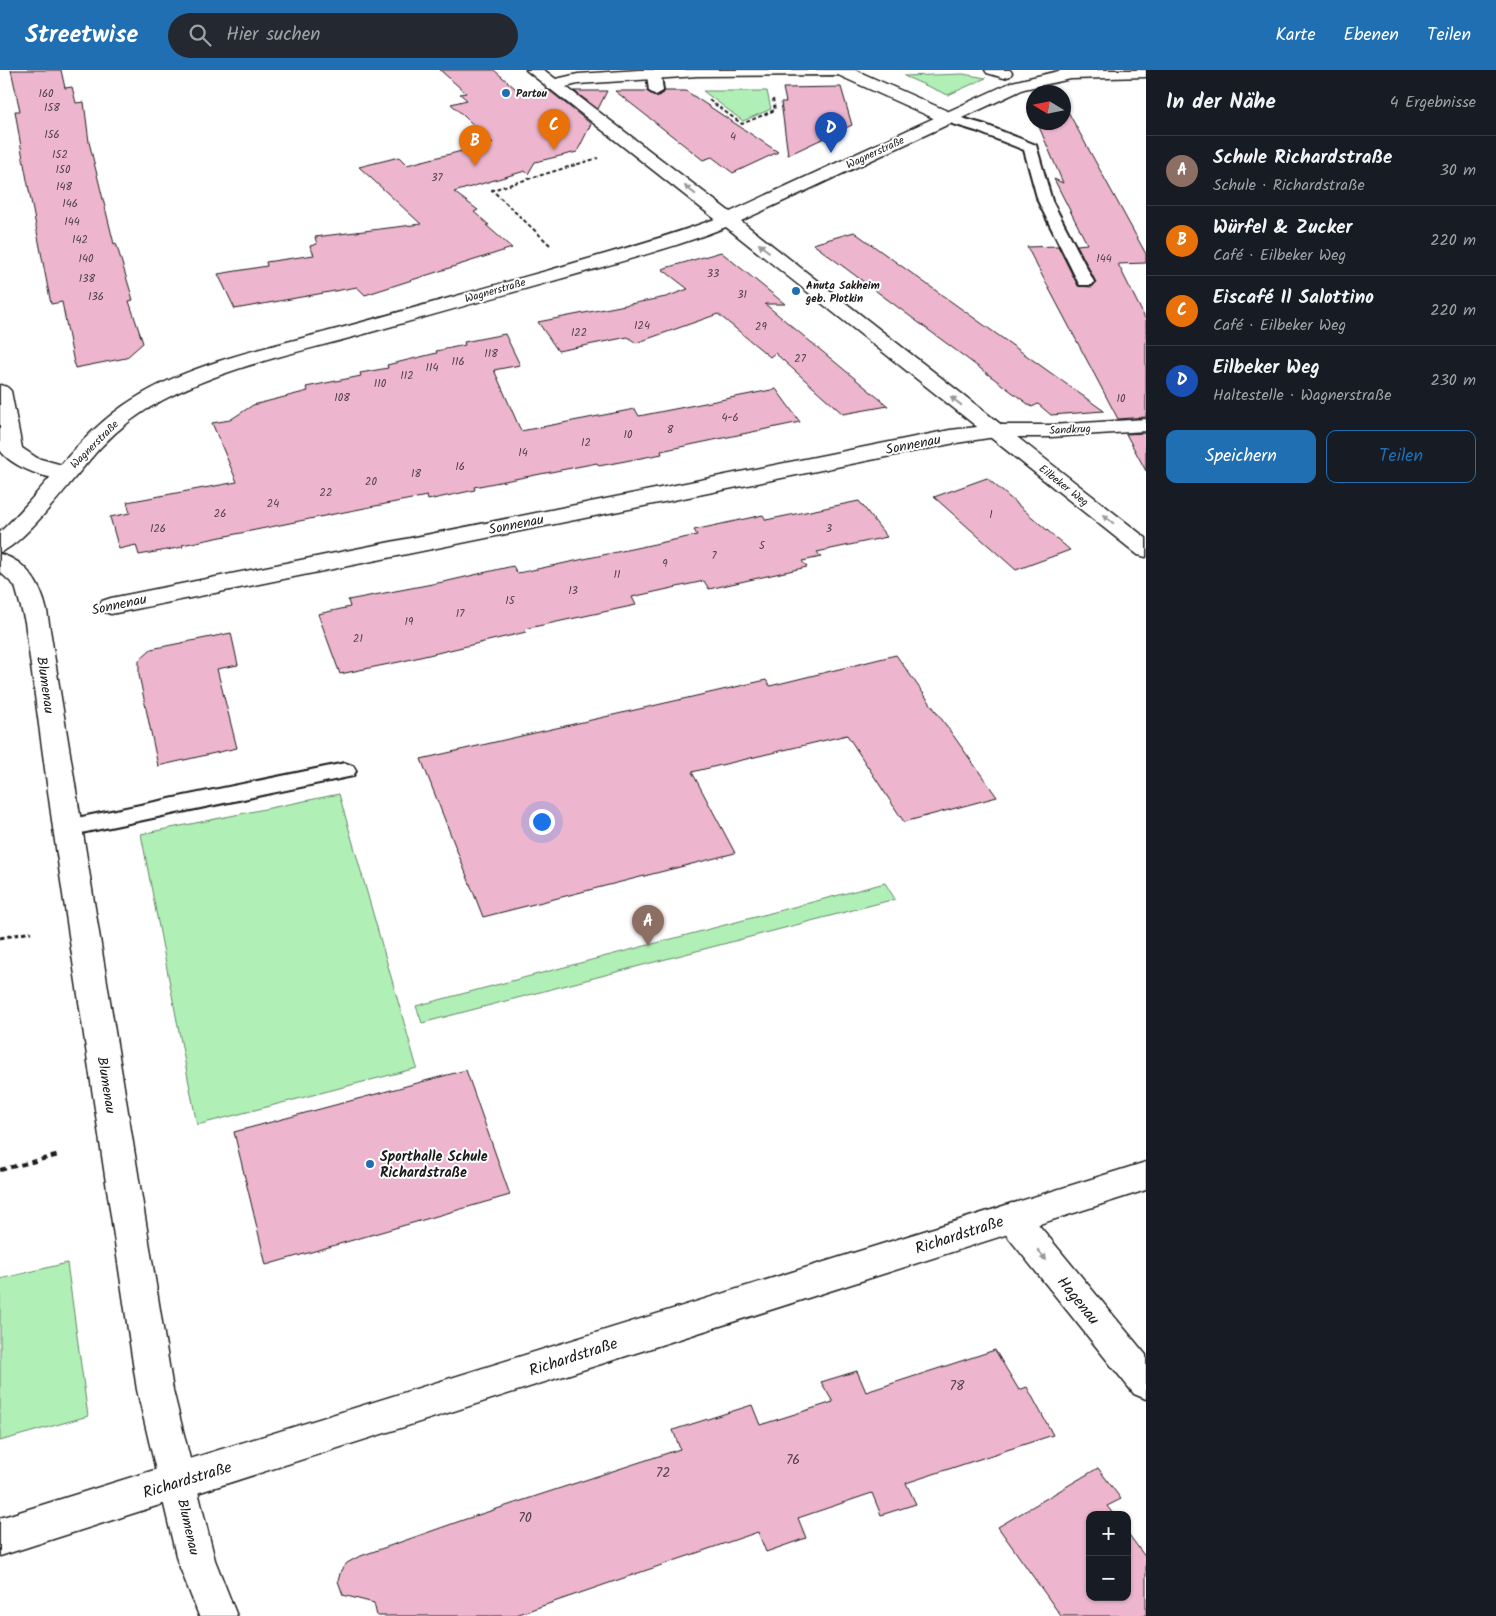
<!DOCTYPE html>
<html lang="de">
<meta charset="utf-8">
<style>
:root{--surface:#171b24;--page:#242831;--text:#f1f3f6;--muted:#9ea1a6;--line:#363941;--accent:#1f6fb2}
body{margin:0;font-family:Kalam,sans-serif;background:var(--page);color:var(--text)}
.controls{position:absolute;right:15px;bottom:15px;display:grid;overflow:hidden;border-radius:10px;box-shadow:0 1px 4px #0004}
.controls button{width:45px;height:45px;display:grid;place-items:center;padding:0;border:0;border-bottom:1px solid var(--line);background:var(--surface);color:var(--text);font:25px sans-serif}
.compass{position:absolute;left:1026px;top:15px;width:45px;height:45px;border-radius:50%;background:var(--surface);box-shadow:0 1px 4px #0004;rotate:280deg}
.you{position:absolute;left:541px;top:751px;width:18px;height:18px;margin:-12px;border:4px solid #fff;border-radius:50%;background:#1a73e8;box-shadow:0 0 0 8px #1a73e833}
.badge{display:grid;place-items:center;width:32px;height:32px;border-radius:50%;background:var(--accent);color:#fff;font-size:16px;font-weight:700}
.pin{position:absolute;translate:-50% -41px;filter:drop-shadow(0 1px 2px #0008)}
.pin::after{content:'';position:absolute;top:26px;width:18px;height:15px;background:inherit;clip-path:polygon(0 0,100% 0,50% 100%)}
.list{margin:0;padding:0;list-style:none}
h2{display:flex;justify-content:space-between;align-items:center;height:65px;margin:0;padding:0 20px;font-size:21px}
h2 small{font-size:16px;font-weight:400;color:var(--muted)}
.list li{display:grid;grid-template-columns:32px 1fr auto;gap:15px;align-items:center;box-sizing:border-box;height:70px;padding:0 20px;border-top:1px solid var(--line)}
.list b{display:block;font-size:19px;white-space:nowrap}
.list p{margin:0;font-size:16px;white-space:nowrap;color:var(--muted)}
.list em{font-size:16px;font-style:normal;color:var(--muted)}
.actions{display:flex;gap:10px;padding:15px 20px}
.actions a{flex:1;padding:11px 0;border:1px solid var(--accent);border-radius:10px;text-align:center;font-size:18px;color:var(--accent)}
.actions .main{background:var(--accent);color:#fff}
.icon{flex:none;width:28px;height:28px;fill:none;stroke:currentColor;stroke-width:2;stroke-linecap:round;stroke-linejoin:round}
.map{position:relative;flex:none;width:1146px;height:1546px;overflow:hidden}
header{display:flex;align-items:center;gap:30px;box-sizing:border-box;height:70px;padding:0 25px;background:var(--accent);color:#fff}
header strong{font-size:24px}
nav{display:flex;gap:28px;margin-inline-start:auto;font-size:18px}
.search{width:350px;height:45px;background:var(--page);display:flex;align-items:center;gap:12px;box-sizing:border-box;padding:0 18px;border-radius:28px;color:var(--muted);font-size:19px}
main{display:flex}
aside{flex:1;background:var(--surface)}
.map>svg:first-child{display:block}
</style>
<header>
<strong>Streetwise</strong>
<div class="search"><svg class="icon" aria-label="search" viewBox="0 0 24 24"><circle cx="10" cy="10" r="6"/><path d="M15 15l6 6"/></svg>Hier suchen</div>
<nav><a>Karte</a><a>Ebenen</a><a>Teilen</a></nav>
</header>
<main>
<div class="map">
<svg width="1146" height="1546" viewBox="0 0 1146 1546">
<rect width="100%" height="100%" fill="#fff"/>
<filter id="ink" filterUnits="userSpaceOnUse"><feTurbulence type="fractalNoise" baseFrequency=".02" numOctaves="2"/><feDisplacementMap in="SourceGraphic" scale="10" xChannelSelector="R" yChannelSelector="G"/><feConvolveMatrix kernelMatrix="1 2 1 2 8 2 1 2 1" color-interpolation-filters="sRGB"/></filter>
<g filter="url(#ink)">
<!-- green -->
<path fill="#b0efb6" stroke="#668669" d="M 963,4 L 986,8 L 948,25 L 904,6 Z
M 703,21 L 767,21 L 771,39 L 743,51 Z
M 339,724 L 417,998 L 197,1055 L 141,764 Z
M 885,813 L 895,829 L 422,953 L 416,936 Z
M 67,1193 L 88,1346 L 0,1371 L 0,1209 Z"/>
<!-- building -->
<path fill="#edb6ce" stroke="#1c1c1c" d="M 11,0 L 61,0 L 65,18 L 72,17 L 76,33 L 84,32 L 89,72 L 114,174 L 116,173 L 133,230 L 129,231 L 143,273 L 126,288 L 75,298 L 62,232 L 51,234 L 23,89 L 15,41 L 20,41 Z
M 440,0 L 494,0 L 516,19 L 550,21 L 591,54 L 577,82 L 535,92 L 528,104 L 525,101 L 454,122 L 478,140 L 474,142 L 489,155 L 486,155 L 512,178 L 365,225 L 357,217 L 235,239 L 218,204 L 267,196 L 266,192 L 314,185 L 310,176 L 317,174 L 315,167 L 421,154 L 359,97 L 399,87 L 407,95 L 493,73 L 451,34 L 467,30 L 460,24 L 466,23 Z
M 841,17 L 852,55 L 788,85 L 781,32 L 786,32 L 783,18 Z
M 574,21 L 607,21 L 598,39 Z
M 615,21 L 647,21 L 657,27 L 665,21 L 686,21 L 778,82 L 733,103 L 712,87 L 703,90 Z
M 1064,38 L 1066,38 L 1146,184 L 1146,193 L 1118,194 L 1146,250 L 1146,347 L 1118,349 L 1027,177 L 1058,176 L 1078,216 L 1092,217 L 1096,213 L 1077,175 L 1087,174 L 1054,109 L 1063,113 L 1037,52 L 1064,52 Z
M 854,162 L 1104,341 L 1051,345 L 1038,334 L 1032,337 L 813,174 Z
M 721,182 L 785,234 L 765,234 L 888,336 L 843,344 L 775,283 L 770,287 L 718,244 L 636,273 L 628,267 L 558,281 L 538,252 L 666,227 L 688,219 L 662,199 Z
M 505,264 L 520,295 L 494,300 L 521,361 L 635,339 L 639,346 L 776,319 L 800,352 L 661,381 L 662,384 L 599,396 L 597,393 L 474,417 L 475,420 L 428,430 L 427,426 L 329,445 L 182,475 L 183,477 L 139,485 L 136,475 L 119,479 L 110,447 L 130,443 L 127,432 L 237,412 L 212,353 L 230,350 L 253,335 L 308,321 L 306,317 L 361,306 L 360,303 L 388,298 L 387,295 L 437,283 L 436,281 L 465,275 L 464,272 Z
M 1146,363 L 1146,401 L 1126,364 Z
M 987,408 L 1070,480 L 1016,500 L 934,427 Z
M 859,431 L 887,467 L 817,482 L 821,487 L 802,491 L 807,497 L 709,519 L 704,511 L 632,527 L 636,535 L 524,559 L 526,562 L 399,592 L 340,604 L 318,544 L 350,537 L 348,530 L 448,511 L 513,496 L 517,503 L 523,502 L 697,465 L 694,460 L 763,445 L 766,450 Z
M 231,563 L 238,595 L 217,599 L 237,678 L 158,696 L 139,605 L 139,590 L 151,579 Z
M 896,585 L 997,727 L 904,752 L 847,665 L 692,702 L 735,783 L 483,847 L 421,689 L 766,610 L 770,616 Z
M 466,1000 L 510,1125 L 266,1195 L 234,1062 Z
M 995,1280 L 1019,1320 L 1027,1317 L 1053,1365 L 906,1413 L 916,1434 L 881,1445 L 872,1423 L 798,1448 L 806,1468 L 766,1482 L 758,1462 L 513,1546 L 377,1546 L 374,1533 L 343,1525 L 338,1511 L 341,1500 L 347,1493 L 358,1487 L 466,1449 L 680,1379 L 673,1360 L 752,1335 L 760,1355 L 833,1332 L 821,1312 L 857,1301 L 866,1322 Z
M 1098,1398 L 1121,1429 L 1107,1436 L 1114,1445 L 1090,1445 L 1090,1527 L 1127,1527 L 1127,1462 L 1146,1488 L 1146,1546 L 1061,1546 L 998,1457 Z"/>
<g fill="none" stroke-linecap="round" stroke-linejoin="round">
<defs>
<path id="lane" d="M 654,1 L 661,5 L 663,21 L 656,25 L 649,21 L 647,5 Z
M 948,44 L 986,55 L 1036,75 L 1052,131 L 1094,212 L 1092,215 L 1080,215 L 1078,212 L 1038,131 L 1024,80 L 976,61 L 943,51 L 941,48 Z
M 345,693 L 353,696 L 356,701 L 353,706 L 67,766 L 59,764 L 56,758 L 59,752 L 67,750 Z"/>
<path id="street" d="M 639,0 L 855,0 L 954,44 L 957,48 L 954,52 L 948,53 L 942,52 L 838,5 L 698,6 L 578,14 L 553,20 L 547,19 L 545,15 L 547,11 L 578,4 Z
M 985,0 L 1010,0 L 1012,3 L 1010,6 L 1004,8 L 987,3 Z
M 0,315 L 7,317 L 11,321 L 22,378 L 37,388 L 73,398 L 76,403 L 73,408 C 53,413 11,397 0,380 Z
M 1146,349 L 1146,361 L 1051,367 L 995,367 L 950,374 L 111,544 L 102,541 L 99,536 L 102,531 L 111,528 L 950,360 L 995,355 L 1051,355 Z
M 0,484 C 27,491 41,515 47,541 L 173,1320 L 215,1490 L 237,1546 L 199,1546 L 177,1490 L 137,1320 L 53,758 L 25,552 L 15,516 L 0,502 Z
M 1012,1133 L 1024,1137 L 1146,1285 L 1146,1329 L 1134,1324 L 1000,1157 L 996,1147 L 1000,1137 Z"/>
<path id="secondary" d="M 526,0 L 544,0 L 730,142 L 1012,12 L 1063,0 L 1146,0 L 1146,7 L 1071,9 L 1024,19 L 741,151 L 1146,468 L 1146,487 L 1138,485 L 726,157 C 679,176 630,189 581,203 C 507,224 432,245 357,266 C 291,284 223,298 163,330 C 140,342 119,358 101,377 C 80,399 24,476 0,482 L 0,462 C 43,422 74,370 123,336 C 187,292 268,278 341,258 C 411,239 480,219 550,200 C 605,184 661,169 715,149 Z
M 1146,1092 L 1146,1120 L 0,1486 L 0,1448 Z"/>
</defs>
<!-- lane casing -->
<use href="#lane" stroke="#1c1c1c" stroke-width="4"/>
<!-- street casing -->
<use href="#street" stroke="#1c1c1c" stroke-width="3"/>
<!-- secondary casing -->
<use href="#secondary" stroke="#1c1c1c" stroke-width="3"/>
<!-- path-far2 -->
<path stroke="#1c1c1c" stroke-width="2" stroke-dasharray="4 2.5" stroke-linecap="butt" d="M 709,30 L 742,54 L 775,40 L 773,29
M 550,175 L 492,120 L 598,88"/>
<!-- path-far1 -->
<path stroke="#1c1c1c" stroke-width="3" stroke-dasharray="4.5 3" stroke-linecap="butt" d="M 0,868 L 31,862"/>
<!-- path -->
<path stroke="#1c1c1c" stroke-width="4" stroke-dasharray="6 4.5" stroke-linecap="butt" d="M 0,1100 L 59,1085"/>
<!-- lane -->
<use href="#lane" fill="#fff" fill-rule="evenodd"/>
<!-- street -->
<use href="#street" fill="#fff" fill-rule="evenodd"/>
<!-- secondary -->
<use href="#secondary" fill="#fff" fill-rule="evenodd"/>
</g>
<!-- one-way arrows -->
<defs><path id="oneway-solid" d="M-6-.8H1V-3.2L6.5 0L1 3.2V.8H-6Z" transform="scale(1.25)"/></defs>
<g fill="#999">
<use href="#oneway-solid" transform="translate(690 120) rotate(-142)"/>
<use href="#oneway-solid" transform="translate(764 178) rotate(-142)"/>
<use href="#oneway-solid" transform="translate(956 331) rotate(-142)"/>
<use href="#oneway-solid" transform="translate(1108 449) rotate(-142)"/>
<use href="#oneway-solid" transform="translate(1042 1185) rotate(51)"/>
</g>
</g>
<!-- markers -->
<g fill="#1f6fb2" stroke="#fff" stroke-width="2">
<circle cx="506" cy="23" r="5"/>
<circle cx="796" cy="221" r="5"/>
<circle cx="370" cy="1094" r="5"/>
</g>
<g text-anchor="middle" stroke-width="4" stroke-linejoin="round" paint-order="stroke">
<!-- number labels -->
<g font-size="11" fill="#504248">
<text x="46" y="27">160</text>
<text x="52" y="41">158</text>
<text x="52" y="68">156</text>
<text x="733" y="70">4</text>
<text x="60" y="88">152</text>
<text x="63" y="103">150</text>
<text x="437" y="111">37</text>
<text x="64" y="120">148</text>
<text x="70" y="137">146</text>
<text x="72" y="155">144</text>
<text x="80" y="173">142</text>
<text x="86" y="192">140</text>
<text x="1104" y="192">144</text>
<text x="713" y="207">33</text>
<text x="87" y="212">138</text>
<text x="742" y="228">31</text>
<text x="96" y="230">136</text>
<text x="642" y="259">124</text>
<text x="761" y="260">29</text>
<text x="579" y="266">122</text>
<text x="491" y="287">118</text>
<text x="800" y="292">27</text>
<text x="458" y="295">116</text>
<text x="432" y="301">114</text>
<text x="407" y="309">112</text>
<text x="380" y="317">110</text>
<text x="342" y="331">108</text>
<text x="1121" y="332">10</text>
<text x="730" y="351">4-6</text>
<text x="670" y="363">8</text>
<text x="628" y="368">10</text>
<text x="586" y="376">12</text>
<text x="523" y="386">14</text>
<text x="460" y="400">16</text>
<text x="416" y="407">18</text>
<text x="371" y="415">20</text>
<text x="326" y="426">22</text>
<text x="273" y="437">24</text>
<text x="220" y="447">26</text>
<text x="991" y="448">1</text>
<text x="158" y="462">126</text>
<text x="829" y="462">3</text>
<text x="762" y="479">5</text>
<text x="714" y="489">7</text>
<text x="665" y="497">9</text>
<text x="617" y="508">11</text>
<text x="573" y="524">13</text>
<text x="510" y="534">15</text>
<text x="460" y="547">17</text>
<text x="409" y="555">19</text>
<text x="358" y="572">21</text>
</g>
<!-- far-poi labels -->
<g font-size="11" font-weight="bold" fill="#1c1c1c" stroke="#fff" text-anchor="start">
<text x="516" y="27">Partou</text>
<text x="806" y="219">Anuta Sakheim<tspan x="806" dy="13">geb. Plotkin</tspan></text>
</g>
<!-- far-street labels -->
<g font-size="11" fill="#1c1c1c" stroke="#fff">
<text transform="translate(875 82) rotate(-25)" y="4">Wagnerstraße</text>
<text transform="translate(495 220) rotate(-16)" y="4">Wagnerstraße</text>
<text transform="translate(1070 359) rotate(-3)" y="4">Sandkrug</text>
<text transform="translate(94 374) rotate(-45)" y="4">Wagnerstraße</text>
<text transform="translate(1064 415) rotate(38)" y="4">Eilbeker Weg</text>
</g>
<!-- street labels -->
<g font-size="14" fill="#1c1c1c" stroke="#fff">
<text transform="translate(913 374) rotate(-11)" y="5">Sonnenau</text>
<text transform="translate(516 454) rotate(-11)" y="5">Sonnenau</text>
<text transform="translate(119 534) rotate(-12)" y="5">Sonnenau</text>
<text transform="translate(46 615) rotate(82)" y="5">Blumenau</text>
<text transform="translate(107 1015) rotate(81)" y="5">Blumenau</text>
<text transform="translate(189 1457) rotate(77)" y="5">Blumenau</text>
</g>
<!-- poi labels -->
<g font-size="14" font-weight="bold" fill="#1c1c1c" stroke="#fff" text-anchor="start">
<text x="380" y="1091">Sporthalle Schule<tspan x="380" dy="16">Richardstraße</tspan></text>
</g>
<!-- near-number labels -->
<g font-size="14" fill="#504248">
<text x="957" y="1320">78</text>
<text x="793" y="1394">76</text>
<text x="663" y="1407">72</text>
<text x="525" y="1452">70</text>
</g>
<!-- near-street labels -->
<g font-size="16" fill="#1c1c1c" stroke="#fff">
<text transform="translate(959 1164) rotate(-18)" y="6">Richardstraße</text>
<text transform="translate(1079 1230) rotate(51)" y="6">Hagenau</text>
<text transform="translate(573 1286) rotate(-18)" y="6">Richardstraße</text>
<text transform="translate(187 1409) rotate(-17)" y="6">Richardstraße</text>
</g>
</g>
</svg>
<div class="controls">
<button>+</button>
<button>−</button>
</div>
<svg class="compass" viewBox="-18 -18 36 36"><path d="M0-13l5 13h-10z" fill="#e53935"/><path d="M0 13l5-13h-10z" fill="#9ea1a6"/></svg>
<div class="you"></div>
<div class="pin badge" style="left:648px;top:876px;background:#8d6e63">A</div>
<div class="pin badge" style="left:475px;top:96px;background:#e8710a">B</div>
<div class="pin badge" style="left:554px;top:80px;background:#e8710a">C</div>
<div class="pin badge" style="left:831px;top:83px;background:#1a4fb4">D</div>
</div>
<aside>
<h2>In der Nähe<small>4 Ergebnisse</small></h2>
<ul class="list">
<li><span class="badge" style="background:#8d6e63">A</span><div><b>Schule Richardstraße</b><p>Schule · Richardstraße</p></div><em>30 m</em></li>
<li><span class="badge" style="background:#e8710a">B</span><div><b>Würfel &amp; Zucker</b><p>Café · Eilbeker Weg</p></div><em>220 m</em></li>
<li><span class="badge" style="background:#e8710a">C</span><div><b>Eiscafé Il Salottino</b><p>Café · Eilbeker Weg</p></div><em>220 m</em></li>
<li><span class="badge" style="background:#1a4fb4">D</span><div><b>Eilbeker Weg</b><p>Haltestelle · Wagnerstraße</p></div><em>230 m</em></li>
</ul>
<div class="actions"><a class="main">Speichern</a><a>Teilen</a></div>
</aside>
</main>
